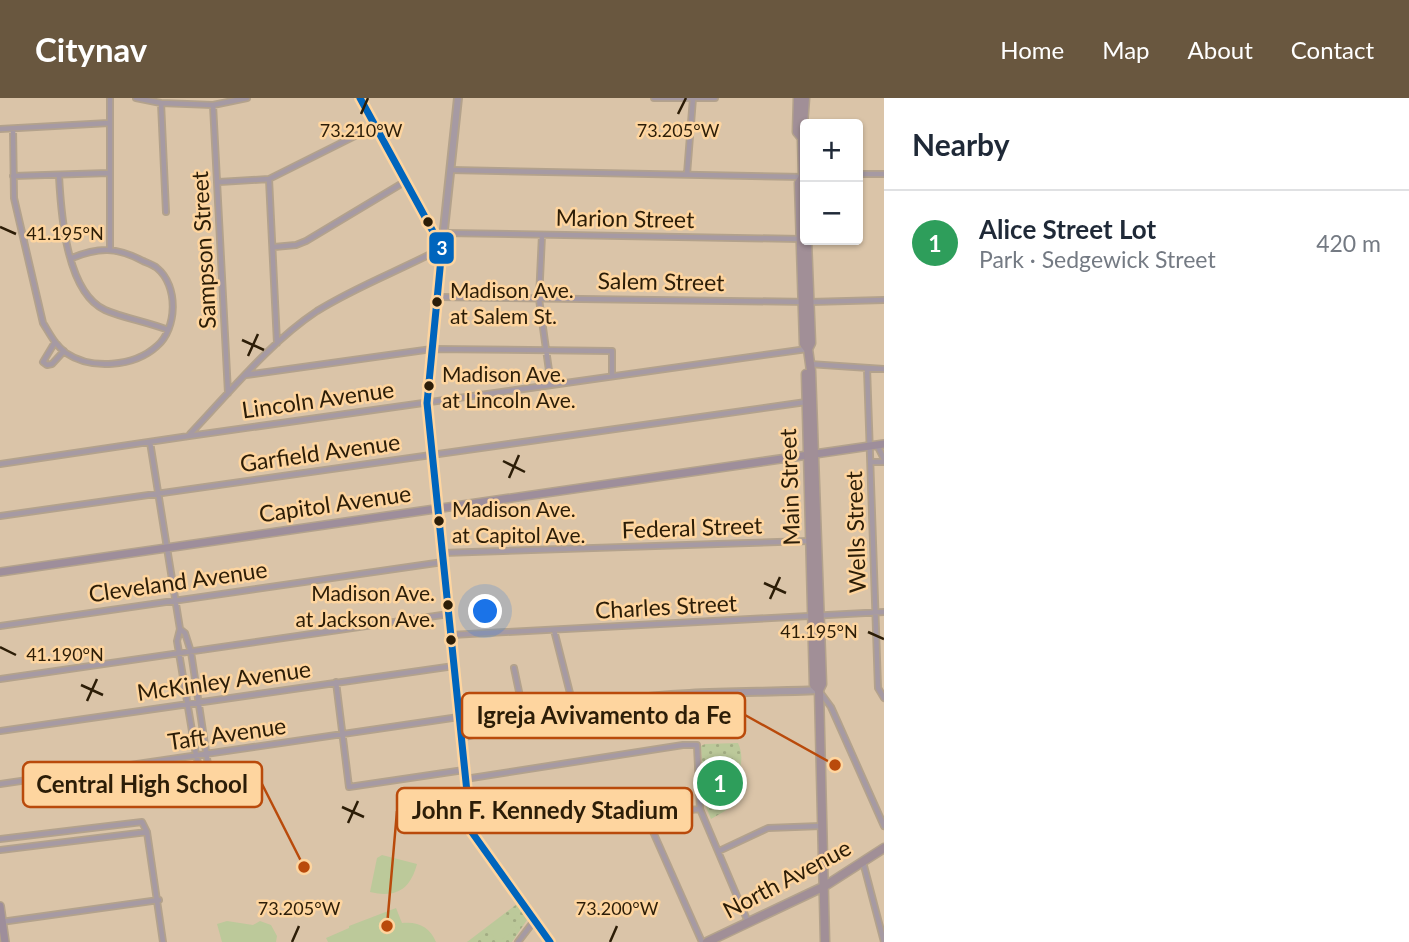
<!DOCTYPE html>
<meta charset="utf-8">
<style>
:root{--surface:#fff;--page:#f6f6f7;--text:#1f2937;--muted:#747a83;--line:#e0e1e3;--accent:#69573f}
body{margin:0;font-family:Lato,sans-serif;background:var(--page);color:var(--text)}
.controls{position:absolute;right:21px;top:21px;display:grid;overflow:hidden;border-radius:7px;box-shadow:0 2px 5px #0004}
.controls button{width:63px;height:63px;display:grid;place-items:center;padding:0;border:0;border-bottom:2px solid var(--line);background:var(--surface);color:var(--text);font:35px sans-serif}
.you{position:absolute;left:486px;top:514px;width:24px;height:24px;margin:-18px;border:5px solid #fff;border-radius:50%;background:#1a73e8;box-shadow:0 0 0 10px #1a73e833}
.badge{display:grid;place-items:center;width:46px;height:46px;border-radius:50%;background:var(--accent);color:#fff;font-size:23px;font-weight:700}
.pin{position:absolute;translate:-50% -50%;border:4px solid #fff;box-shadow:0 2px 7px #0006}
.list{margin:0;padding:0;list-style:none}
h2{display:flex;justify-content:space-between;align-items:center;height:91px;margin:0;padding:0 28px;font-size:30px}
h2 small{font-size:23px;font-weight:400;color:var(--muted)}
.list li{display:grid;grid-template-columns:46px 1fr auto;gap:21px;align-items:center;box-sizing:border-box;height:105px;padding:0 28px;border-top:2px solid var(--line)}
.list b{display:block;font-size:26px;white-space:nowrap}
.list p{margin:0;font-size:23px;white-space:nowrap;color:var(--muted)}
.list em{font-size:23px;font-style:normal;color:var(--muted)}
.map{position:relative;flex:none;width:884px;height:844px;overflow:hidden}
header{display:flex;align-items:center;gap:42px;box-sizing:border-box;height:98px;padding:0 35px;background:var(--accent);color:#fff}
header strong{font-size:33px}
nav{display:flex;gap:38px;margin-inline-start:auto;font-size:24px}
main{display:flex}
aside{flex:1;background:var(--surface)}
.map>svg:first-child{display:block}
</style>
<header>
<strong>Citynav</strong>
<nav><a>Home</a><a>Map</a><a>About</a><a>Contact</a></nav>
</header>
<main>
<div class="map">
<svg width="884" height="844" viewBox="0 0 884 844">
<defs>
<pattern id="park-dots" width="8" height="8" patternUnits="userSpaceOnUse" patternTransform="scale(1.75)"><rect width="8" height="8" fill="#bcc99a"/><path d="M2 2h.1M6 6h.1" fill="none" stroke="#a2ac83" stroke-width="1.8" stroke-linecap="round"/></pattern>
</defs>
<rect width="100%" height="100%" fill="#dac4a8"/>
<!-- park -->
<path fill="url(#park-dots)" d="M 738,645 C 748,666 732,683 737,706 L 711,721 L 704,704 L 701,648 L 705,646 Z
M 517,806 L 527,822 L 512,844 L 467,844 Z"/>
<!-- pitch -->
<path fill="#bcc99a" d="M 382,757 L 417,766 C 410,792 396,800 370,794 L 377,760 Z
M 396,810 L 402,825 C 418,823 430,829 436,844 L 328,844 L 326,840 L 349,830 L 349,828 Z
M 506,816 L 517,831 L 498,844 L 487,830 Z
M 227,823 L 253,827 L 260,823 L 271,827 L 277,838 L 276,844 L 222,844 L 217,826 Z"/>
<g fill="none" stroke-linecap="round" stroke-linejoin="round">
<defs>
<path id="minor" d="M 136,0 L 161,5 L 213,7 L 247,0
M 654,0 L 715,0
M 161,5 L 166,114
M 213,7 L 228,295
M 0,31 L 109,25
M 13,31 L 14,100 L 43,225 C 50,236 55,247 66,255 C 91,272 134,269 157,248 C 177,231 179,188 157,170 C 154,167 148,165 143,163 C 117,149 99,149 72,160
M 451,72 L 804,79
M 687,76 L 693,0
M 858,76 L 884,76
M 13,78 L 109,75
M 59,78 C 61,115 66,194 105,212 C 123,220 148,224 168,232
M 269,81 L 277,245
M 219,84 L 269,81 L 375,28
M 445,135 L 801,141
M 542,137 L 539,201 L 551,287
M 274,149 L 296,147 L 306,143 L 406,83
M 110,151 L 110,0
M 438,199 L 810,204 L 884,202
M 55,244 L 43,264 L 47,267 L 52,266 L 64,253
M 809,266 L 884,271
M 867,270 L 878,590 L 884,600
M 246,277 L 432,251 L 612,253 L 612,278
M 190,336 C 230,294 269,245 317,213 C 357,188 401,172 442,150
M 150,344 L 180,531 L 177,543 L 196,657 L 208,702 L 210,680 L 191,554 L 185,535 L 180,531
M 877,347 L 884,361
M 871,364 L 884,364
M 0,366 L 189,338 L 807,251
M 0,418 L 806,304
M 442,455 L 809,443
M 0,528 L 443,464
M 554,532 L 574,611
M 451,537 L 884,514
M 514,570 L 525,622
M 0,581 L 449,516
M 336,584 L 349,689 L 464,672
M 820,594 L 831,609 L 884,728
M 0,633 L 454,568
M 465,681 L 683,647 L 697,647 L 700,711 L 748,824
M 0,686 L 459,619
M 646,718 L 702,844
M 471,733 L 700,711
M 0,741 L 142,724 L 147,734 L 163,844
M 0,752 L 147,734
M 719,753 L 768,730 L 821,728
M 863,764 L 884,844
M 1,824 L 159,802
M 518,844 L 534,823"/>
<path id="tertiary" d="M 442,150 L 458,0
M 461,639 C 514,626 568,610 622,602 C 687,593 754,595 819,592"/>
<path id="secondary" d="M 360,0 L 442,150 L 427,305 L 471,733 L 550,844
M 0,474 L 884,346
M 0,808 L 5,844"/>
<path id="primary" d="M 798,0 L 797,34 L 802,40
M 805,0 L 802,40 L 803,79 L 799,85 L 804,246 L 808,251
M 807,142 L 811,245 L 808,251 L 811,273 L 822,586 L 819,592 L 825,844
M 806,276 L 814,587 L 819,592
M 707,844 L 825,788 L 884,750"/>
</defs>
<!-- minor casing -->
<use href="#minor" stroke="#b3a28c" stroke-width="8"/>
<!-- tertiary casing -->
<use href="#tertiary" stroke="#b3a28c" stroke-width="10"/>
<!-- secondary casing -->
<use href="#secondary" stroke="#b3a28c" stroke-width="10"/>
<!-- primary casing -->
<use href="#primary" stroke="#b3a28c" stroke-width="11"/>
<!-- minor -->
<use href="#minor" stroke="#a69aa3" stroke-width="4.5"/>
<!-- tertiary -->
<use href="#tertiary" stroke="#a69aa3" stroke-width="6"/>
<!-- secondary -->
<use href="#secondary" stroke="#9e8e9b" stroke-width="7"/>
<!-- primary -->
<use href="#primary" stroke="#a18f97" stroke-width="8"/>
<defs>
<path id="bus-1" d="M 360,0 L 442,150 L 427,305 L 471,733 L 550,844"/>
</defs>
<!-- bus-1 casing -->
<use href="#bus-1" stroke="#fed59f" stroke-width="12"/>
<!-- bus-1 -->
<use href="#bus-1" stroke="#0065bd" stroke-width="7"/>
</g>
<!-- ticks -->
<path fill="none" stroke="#2c1d07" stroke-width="2.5" d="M 361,16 L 368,0M 678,16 L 686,0M 0,129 L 16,136M 242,242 L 264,252M 248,258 L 258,236M 503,363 L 525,374M 509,380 L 519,357M 764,485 L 786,495M 770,501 L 780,479M 868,534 L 884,541M 0,549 L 16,557M 81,587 L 103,597M 87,603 L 97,581M 342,709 L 364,719M 348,725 L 358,703M 292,844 L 299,828M 610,844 L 617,828"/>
<!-- markers -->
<g fill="#2c1d07" stroke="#fed59f" stroke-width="2.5">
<circle cx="428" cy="124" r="6"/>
<circle cx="437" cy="204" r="6"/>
<circle cx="429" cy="288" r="6"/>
<circle cx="439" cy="423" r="6"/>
<circle cx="448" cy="507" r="6"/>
<circle cx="451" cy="542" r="6"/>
</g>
<g text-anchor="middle" stroke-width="5" stroke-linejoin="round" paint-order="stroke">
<!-- bus labels -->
<g font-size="21" fill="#2c1d07" stroke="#fed59f" text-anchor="start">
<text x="450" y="200">Madison Ave.<tspan x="450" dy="26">at Salem St.</tspan></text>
<text x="442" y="284">Madison Ave.<tspan x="442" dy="26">at Lincoln Ave.</tspan></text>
<text x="452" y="419">Madison Ave.<tspan x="452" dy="26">at Capitol Ave.</tspan></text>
<text x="435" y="503" text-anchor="end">Madison Ave.<tspan x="435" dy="26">at Jackson Ave.</tspan></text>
</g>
<!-- street labels -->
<g font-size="23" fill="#2c1d07" stroke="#fed59f">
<text transform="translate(625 121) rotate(1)" y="8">Marion Street</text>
<text transform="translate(204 152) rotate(-93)" y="8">Sampson Street</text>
<text transform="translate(661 184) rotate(1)" y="8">Salem Street</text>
<text transform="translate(318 302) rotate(-8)" y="8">Lincoln Avenue</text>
<text transform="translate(320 355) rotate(-8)" y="8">Garfield Avenue</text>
<text transform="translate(790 389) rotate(-92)" y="8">Main Street</text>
<text transform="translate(335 406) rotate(-8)" y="8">Capitol Avenue</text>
<text transform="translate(692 430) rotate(-2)" y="8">Federal Street</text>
<text transform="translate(856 434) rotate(-92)" y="8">Wells Street</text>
<text transform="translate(178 484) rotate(-8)" y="8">Cleveland Avenue</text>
<text transform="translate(666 509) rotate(-3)" y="8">Charles Street</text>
<text transform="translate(224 583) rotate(-8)" y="8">McKinley Avenue</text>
<text transform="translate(227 636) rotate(-8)" y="8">Taft Avenue</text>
<text transform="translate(787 781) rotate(-28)" y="8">North Avenue</text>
</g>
</g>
<g font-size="18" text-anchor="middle" fill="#2c1d07" stroke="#fed59f" stroke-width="5" stroke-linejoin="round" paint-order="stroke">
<text x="361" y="39">73.210°W</text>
<text x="678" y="39">73.205°W</text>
<text x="65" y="142">41.195°N</text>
<text x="819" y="540">41.195°N</text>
<text x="65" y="563">41.190°N</text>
<text x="299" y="817">73.205°W</text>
<text x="617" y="817">73.200°W</text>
</g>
<!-- callouts -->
<path fill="none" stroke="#b94a0b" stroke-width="2.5" d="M835 667L745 617M304 769L262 686M387 828L397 713"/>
<g fill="#b94a0b" stroke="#fed59f" stroke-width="2.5">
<circle cx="835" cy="667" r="7"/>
<circle cx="304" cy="769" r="7"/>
<circle cx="387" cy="828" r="7"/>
</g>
<g fill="#fed59f" stroke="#b94a0b" stroke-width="2.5">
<rect x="462" y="595" width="283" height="45" rx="7"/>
<rect x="23" y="664" width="239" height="45" rx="7"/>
<rect x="397" y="690" width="295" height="45" rx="7"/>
</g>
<g font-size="24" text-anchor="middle" font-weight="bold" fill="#2c1d07">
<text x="604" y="626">Igreja Avivamento da Fe</text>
<text x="142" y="695">Central High School</text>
<text x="545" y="721">John F. Kennedy Stadium</text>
</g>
<rect stroke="#fed59f" stroke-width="2.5" x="428" y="133" width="27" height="34" rx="7" fill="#0065bd"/>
<g font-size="19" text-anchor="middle" font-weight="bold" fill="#fff">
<text x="442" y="157">3</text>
</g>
</svg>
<div class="controls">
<button>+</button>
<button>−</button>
</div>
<div class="you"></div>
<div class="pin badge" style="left:720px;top:685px;background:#2e9e5b">1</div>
</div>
<aside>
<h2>Nearby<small></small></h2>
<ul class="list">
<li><span class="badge" style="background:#2e9e5b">1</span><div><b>Alice Street Lot</b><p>Park · Sedgewick Street</p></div><em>420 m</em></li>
</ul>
</aside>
</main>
